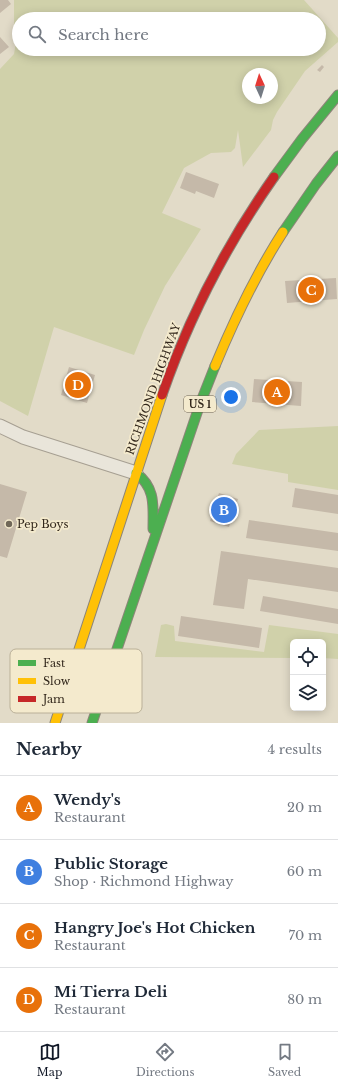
<!DOCTYPE html>
<meta charset="utf-8">
<style>
:root{--surface:#fff;--page:#f6f6f7;--text:#1f2937;--muted:#747a83;--line:#e0e1e3;--accent:#111827}
body{margin:0;font-family:"Libre Baskerville",serif;background:var(--page);color:var(--text)}
.controls{position:absolute;right:12px;bottom:12px;display:grid;overflow:hidden;border-radius:6px;box-shadow:0 2px 10px #0003}
.controls button{width:36px;height:36px;display:grid;place-items:center;padding:0;border:0;border-bottom:1px solid var(--line);background:var(--surface);color:var(--text);font:20px sans-serif}
.compass{position:absolute;left:242px;top:68px;width:36px;height:36px;border-radius:50%;background:var(--surface);box-shadow:0 2px 10px #0003;rotate:356deg}
.you{position:absolute;left:231px;top:397px;width:14px;height:14px;margin:-10px;border:3px solid #fff;border-radius:50%;background:#1a73e8;box-shadow:0 0 0 6px #1a73e833}
.badge{display:grid;place-items:center;width:26px;height:26px;border-radius:50%;background:var(--accent);color:#fff;font-size:13px;font-weight:700}
.pin{position:absolute;translate:-50% -50%;border:2px solid #fff;box-shadow:0 1px 4px #0006}
.list{margin:0;padding:0;list-style:none}
h2{display:flex;justify-content:space-between;align-items:center;height:52px;margin:0;padding:0 16px;font-size:17px}
h2 small{font-size:13px;font-weight:400;color:var(--muted)}
.list li{display:grid;grid-template-columns:26px 1fr auto;gap:12px;align-items:center;box-sizing:border-box;height:64px;padding:0 16px;border-top:1px solid var(--line)}
.list b{display:block;font-size:15px;white-space:nowrap}
.list p{margin:0;font-size:13px;white-space:nowrap;color:var(--muted)}
.list em{font-size:13px;font-style:normal;color:var(--muted)}
.icon{flex:none;width:22px;height:22px;fill:none;stroke:currentColor;stroke-width:2;stroke-linecap:round;stroke-linejoin:round}
.map{position:relative;flex:none;width:338px;height:723px;overflow:hidden}
.search{position:absolute;background:var(--surface);box-shadow:0 2px 10px #0003;left:12px;right:12px;top:12px;height:44px;display:flex;align-items:center;gap:10px;box-sizing:border-box;padding:0 14px;border-radius:22px;color:var(--muted);font-size:15px}
.sheet{height:308px;background:var(--surface)}
nav{display:flex;justify-content:space-around;align-items:center;box-sizing:border-box;height:56px;border-top:1px solid var(--line);background:var(--surface);font-size:11px;color:var(--muted)}
nav a{display:grid;justify-items:center;gap:2px}
nav .on{color:var(--accent)}
.map>svg:first-child{display:block}
</style>
<div class="map">
<svg width="338" height="723" viewBox="0 0 338 723">
<rect width="100%" height="100%" fill="#e2dbc8"/>
<!-- green -->
<path fill="#d0d1aa" fill-rule="evenodd" d="M 14,0 L 304,0 L 338,38 L 338,42 L 305,71 L 277,112 L 273,120 L 271,130 L 243,167 L 238,130 L 235,148 L 231,152 L 211,153 L 184,168 L 162,213 L 201,229 L 165,286 L 144,330 L 134,355 L 54,327 L 28,416 L 0,401 L 0,69 L 14,54 L 16,42 L 14,24 ZM 19,19 L 319,19 L 319,49 L 19,49 ZM 248,74 L 272,74 L 272,98 L 248,98 Z
M 338,426 L 338,490 L 288,482 L 288,474 L 232,464 L 236,454 L 259,430 Z
M 166,624 L 174,626 L 175,641 L 264,652 L 269,625 L 338,634 L 338,659 L 323,658 L 323,642 L 293,642 L 293,658 L 155,657 L 161,625 Z"/>
<!-- building -->
<path fill="#c5b9a9" d="M 0,0 L 8,0 L 11,4 L 0,13 Z
M 0,37 L 9,47 L 0,54 Z
M 322,65 L 324,67 L 320,72 L 317,70 Z
M 186,172 L 219,184 L 214,198 L 196,191 L 195,194 L 180,188 Z
M 336,278 L 337,299 L 287,303 L 285,281 Z
M 69,367 L 95,375 L 87,403 L 61,395 Z
M 254,379 L 302,382 L 301,406 L 252,402 Z
M 0,484 L 27,492 L 7,558 L 0,556 Z
M 295,488 L 338,495 L 338,514 L 292,507 Z
M 219,493 L 238,499 L 229,527 L 210,521 Z
M 249,520 L 338,533 L 338,551 L 246,538 Z
M 221,551 L 338,568 L 338,592 L 248,579 L 244,609 L 213,605 Z
M 263,596 L 338,609 L 338,624 L 260,611 Z
M 181,616 L 262,628 L 259,648 L 178,636 Z"/>
<g fill="none" stroke-linecap="round" stroke-linejoin="round">
<defs>
<path id="street" d="M 0,426 L 23,437 L 136,473"/>
<path id="fast" d="M 274,177 L 302,139 L 338,95
M 283,232 L 316,184 L 338,156
M 136,473 C 156,488 153,506 153,529
M 92,723 L 200,404 L 215,366"/>
<path id="slow" d="M 215,366 C 234,320 256,274 283,232
M 55,723 L 162,395"/>
<path id="jam" d="M 162,395 C 189,317 227,244 274,177"/>
</defs>
<!-- street casing -->
<use href="#street" stroke="#a69f92" stroke-width="15"/>
<!-- fast casing -->
<use href="#fast" stroke="#8c8579" stroke-width="11"/>
<!-- slow casing -->
<use href="#slow" stroke="#8c8579" stroke-width="11"/>
<!-- jam casing -->
<use href="#jam" stroke="#8c8579" stroke-width="11"/>
<!-- street -->
<use href="#street" stroke="#e9e5da" stroke-width="13"/>
<!-- fast -->
<use href="#fast" stroke="#4caf50" stroke-width="9"/>
<!-- slow -->
<use href="#slow" stroke="#ffc107" stroke-width="9"/>
<!-- jam -->
<use href="#jam" stroke="#c62828" stroke-width="9"/>
</g>
<!-- markers -->
<circle fill="#706758" stroke="#f4eacd" stroke-width="1.5" cx="9" cy="524" r="4"/>
<g text-anchor="middle" stroke-width="3.5" stroke-linejoin="round" paint-order="stroke">
<!-- shield labels -->
<rect fill="#f4eacd" stroke="#6d6251" stroke-width="1" x="184" y="396" width="32" height="16" rx="3"/>
<g font-size="10" font-weight="bold" fill="#33281c">
<text x="200" y="408">US 1</text>
</g>
<!-- street labels -->
<g font-size="11" fill="#33281c" stroke="#f4eacd">
<text transform="translate(153 389) rotate(-70)" y="4">RICHMOND HIGHWAY</text>
</g>
<!-- poi labels -->
<g font-size="11" fill="#33281c" stroke="#f4eacd" text-anchor="start">
<text x="17" y="528">Pep Boys</text>
</g>
</g>
<!-- legend -->
<rect x="10" y="649" width="132" height="64" rx="6" fill="#f4eacd" stroke="#bab098" stroke-width="1"/>
<rect x="18" y="660" width="18" height="6" fill="#4caf50"/>
<rect x="18" y="678" width="18" height="6" fill="#ffc107"/>
<rect x="18" y="696" width="18" height="6" fill="#c62828"/>
<g font-size="11" fill="#33281c">
<text x="43" y="667">Fast</text>
<text x="43" y="685">Slow</text>
<text x="43" y="703">Jam</text>
</g>
</svg>
<div class="controls">
<button><svg class="icon" aria-label="locate" viewBox="0 0 24 24"><circle cx="12" cy="12" r="6"/><path d="M12 2v4M12 18v4M2 12h4M18 12h4"/></svg></button>
<button><svg class="icon" aria-label="layers" viewBox="0 0 24 24"><path d="M12 4l9 5-9 5-9-5zM3 14l9 5 9-5"/></svg></button>
</div>
<svg class="compass" viewBox="-18 -18 36 36"><path d="M0-13l5 13h-10z" fill="#e53935"/><path d="M0 13l5-13h-10z" fill="#747a83"/></svg>
<div class="you"></div>
<div class="pin badge" style="left:277px;top:392px;background:#e8710a">A</div>
<div class="pin badge" style="left:224px;top:510px;background:#3f7fe0">B</div>
<div class="pin badge" style="left:311px;top:290px;background:#e8710a">C</div>
<div class="pin badge" style="left:78px;top:385px;background:#e8710a">D</div>
<div class="search"><svg class="icon" aria-label="search" viewBox="0 0 24 24"><circle cx="10" cy="10" r="6"/><path d="M15 15l6 6"/></svg>Search here</div>
</div>
<section class="sheet">
<h2>Nearby<small>4 results</small></h2>
<ul class="list">
<li><span class="badge" style="background:#e8710a">A</span><div><b>Wendy's</b><p>Restaurant</p></div><em>20 m</em></li>
<li><span class="badge" style="background:#3f7fe0">B</span><div><b>Public Storage</b><p>Shop · Richmond Highway</p></div><em>60 m</em></li>
<li><span class="badge" style="background:#e8710a">C</span><div><b>Hangry Joe's Hot Chicken</b><p>Restaurant</p></div><em>70 m</em></li>
<li><span class="badge" style="background:#e8710a">D</span><div><b>Mi Tierra Deli</b><p>Restaurant</p></div><em>80 m</em></li>
</ul>
</section>
<nav>
<a class="on"><svg class="icon" aria-label="map" viewBox="0 0 24 24"><path d="M3 6l6-2 6 2 6-2v14l-6 2-6-2-6 2zM9 4v14M15 6v14"/></svg>Map</a>
<a><svg class="icon" aria-label="directions" viewBox="0 0 24 24"><path d="M12 3l9 9-9 9-9-9zM9 14v-3h6M13 9l2 2-2 2"/></svg>Directions</a>
<a><svg class="icon" aria-label="saved" viewBox="0 0 24 24"><path d="M7 4h10v16l-5-4-5 4z"/></svg>Saved</a>
</nav>
